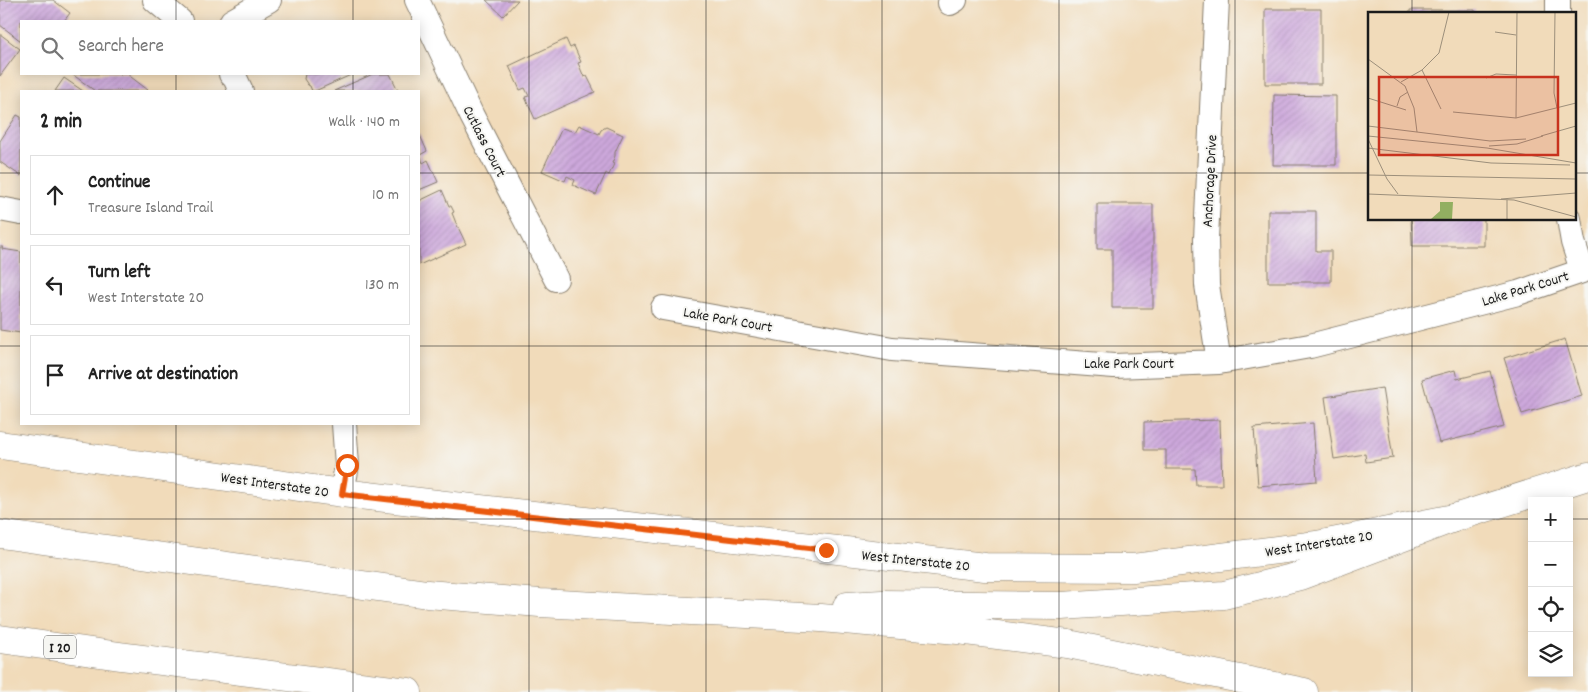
<!DOCTYPE html>
<meta charset="utf-8">
<style>
:root{--surface:#fff;--page:#f2f2f2;--text:#222;--muted:#767676;--line:#e0e0e0}
body{margin:0;font-family:Dekko,sans-serif;background:var(--page);color:var(--text)}
.controls{position:absolute;right:15px;bottom:15px;display:grid;overflow:hidden;border-radius:0px;box-shadow:0 2px 12px #0003}
.controls button{width:45px;height:45px;display:grid;place-items:center;padding:0;border:0;border-bottom:1px solid var(--line);background:var(--surface);color:var(--text);font:25px sans-serif}
.stop{position:absolute;width:15px;height:15px;margin:-11px;border:4px solid #ea580c;border-radius:50%;background:#fff}
.stop.end{background:#ea580c;border-color:#fff;box-shadow:0 1px 5px #0008}
.list{margin:0;padding:0;list-style:none}
h2{display:flex;justify-content:space-between;align-items:center;height:65px;margin:0;padding:0 20px;font-size:21px}
h2 small{font-size:16px;font-weight:400;color:var(--muted)}
.list li{display:grid;grid-template-columns:32px 1fr auto;gap:15px;align-items:center;box-sizing:border-box;height:80px;margin:0 10px 10px;padding:0 10px;border:1px solid var(--line);border-radius:0px}
.list b{display:block;font-size:19px;white-space:nowrap}
.list p{margin:0;font-size:16px;white-space:nowrap;color:var(--muted)}
.list em{font-size:16px;font-style:normal;color:var(--muted)}
.icon{flex:none;width:28px;height:28px;fill:none;stroke:currentColor;stroke-width:2;stroke-linecap:round;stroke-linejoin:round}
.map{position:relative;flex:none;width:1588px;height:692px;overflow:hidden}
.search{position:absolute;background:var(--surface);box-shadow:0 2px 12px #0003;left:20px;top:20px;width:400px;height:55px;display:flex;align-items:center;gap:12px;box-sizing:border-box;padding:0 18px;border-radius:0px;color:var(--muted);font-size:19px}
.panel{position:absolute;background:var(--surface);box-shadow:0 2px 12px #0003;left:20px;top:90px;width:400px;height:335px;border-radius:0px}
.map>svg:first-child{display:block}
</style>
<div class="map">
<svg width="1588" height="692" viewBox="0 0 1588 692">
<defs>
<pattern id="building-hatch" width="6" height="6" patternUnits="userSpaceOnUse" patternTransform="scale(1.25)"><rect width="6" height="6" fill="#cda8dc"/><path d="M-1 1l2-2M0 6l6-6M5 7l2-2" fill="none" stroke="#af90bc"/></pattern>
</defs>
<rect width="100%" height="100%" fill="#f6f6f2"/>
<filter id="ink" filterUnits="userSpaceOnUse"><feTurbulence type="fractalNoise" baseFrequency=".02" numOctaves="2"/><feDisplacementMap in="SourceGraphic" scale="10" xChannelSelector="R" yChannelSelector="G"/><feConvolveMatrix kernelMatrix="1 2 1 2 8 2 1 2 1" color-interpolation-filters="sRGB"/></filter>
<filter id="wash" filterUnits="userSpaceOnUse"><feTurbulence type="fractalNoise" baseFrequency=".0096" numOctaves="4" result="noise"/><feDisplacementMap in="SourceGraphic" scale="20" xChannelSelector="R" yChannelSelector="G"/><feGaussianBlur stdDeviation="1.12" result="paint"/><feColorMatrix in="noise" values="0 0 0 0 0 0 0 0 0 0 0 0 0 0 0 0 0 1.4 0 .05"/><feComposite in="paint" operator="in"/></filter>
<g filter="url(#wash)">
<rect width="100%" height="100%" fill="#f1dbba"/>
<g id="blocks">
<!-- building -->
<path fill="url(#building-hatch)" d="M 0,0 L 53,0 L 70,13 L 64,21 L 21,21 L 21,41 L 0,25 Z
M 486,0 L 518,0 L 503,16 Z
M 1265,9 L 1321,9 L 1321,84 L 1265,84 Z
M 1410,10 L 1475,10 L 1475,14 L 1410,14 Z
M 0,34 L 20,49 L 0,76 Z
M 566,39 L 570,48 L 574,46 L 581,62 L 578,63 L 584,77 L 587,76 L 595,92 L 535,119 L 525,97 L 529,96 L 525,88 L 520,90 L 509,66 Z
M 72,74 L 127,74 L 148,90 L 147,91 L 95,91 Z
M 305,74 L 353,74 L 315,91 L 312,91 L 310,86 L 308,85 L 304,79 Z
M 373,74 L 390,74 L 398,90 L 395,91 L 334,91 Z
M 64,78 L 83,91 L 55,91 Z
M 1274,95 L 1336,96 L 1336,165 L 1273,165 Z
M 17,115 L 21,117 L 21,176 L 0,162 L 0,141 Z
M 579,125 L 599,134 L 601,130 L 606,127 L 623,135 L 615,152 L 615,156 L 612,163 L 614,164 L 609,175 L 606,173 L 596,195 L 573,185 L 575,180 L 567,176 L 565,181 L 542,171 L 562,128 L 575,132 Z
M 419,133 L 427,151 L 420,155 L 423,163 L 428,160 L 438,182 L 419,190 Z
M 442,190 L 449,206 L 451,206 L 454,212 L 452,213 L 456,223 L 466,244 L 419,265 L 419,201 Z
M 1097,204 L 1153,204 L 1153,308 L 1112,308 L 1112,249 L 1097,249 Z
M 1268,211 L 1316,211 L 1316,251 L 1331,251 L 1331,282 L 1268,282 Z
M 1411,219 L 1484,219 L 1484,246 L 1412,246 Z
M 0,247 L 3,247 L 2,249 L 21,252 L 21,333 L 0,330 Z
M 1565,339 L 1582,396 L 1522,414 L 1504,358 Z
M 1455,370 L 1457,379 L 1490,371 L 1504,427 L 1439,443 L 1422,379 Z
M 1382,388 L 1393,458 L 1366,462 L 1365,454 L 1334,459 L 1325,397 Z
M 1220,420 L 1222,485 L 1196,485 L 1195,469 L 1166,469 L 1166,450 L 1144,450 L 1144,422 Z
M 1313,423 L 1317,481 L 1258,486 L 1254,428 Z"/>
</g>
</g>
<g filter="url(#ink)">
<use href="#blocks" fill-opacity="0" stroke="#867c6b" stroke-width="1"/>
<g fill="none" stroke-linecap="round" stroke-linejoin="round">
<defs>
<path id="minor" d="M 155,0 L 180,21
M 417,0 L 472,116 L 556,279
M 1217,0 L 1206,239 L 1207,285 L 1219,362
M 950,3 L 955,0
M 1558,14 L 1558,0
M 232,21 L 269,0
M 231,74 L 235,78 L 241,91
M 0,209 L 21,213
M 1569,219 L 1573,242 L 1582,270
M 663,308 L 892,349 L 1114,366 L 1219,362 L 1310,346 L 1518,293 L 1588,269
M 342,493 L 347,465 L 344,424"/>
<path id="secondary" d="M 0,445 L 342,493 L 985,567 L 1133,568 L 1317,545 L 1454,518 L 1588,476"/>
<path id="motorway" d="M 0,534 L 427,594 L 540,603 L 821,618 L 958,630 L 1068,644 L 1304,692
M 847,606 L 882,604 L 1062,606 L 1224,595 L 1300,576 L 1454,518
M 0,639 L 120,656 L 408,692"/>
</defs>
<!-- minor casing -->
<use href="#minor" stroke="#867c6b" stroke-width="26"/>
<!-- secondary casing -->
<use href="#secondary" stroke="#867c6b" stroke-width="29"/>
<!-- motorway casing -->
<use href="#motorway" stroke="#867c6b" stroke-width="29"/>
<!-- minor -->
<use href="#minor" stroke="#fff" stroke-width="24"/>
<!-- secondary -->
<use href="#secondary" stroke="#fff" stroke-width="28"/>
<!-- motorway -->
<use href="#motorway" stroke="#fff" stroke-width="28"/>
</g>
</g>
<g fill="none" stroke-linecap="round" stroke-linejoin="round" filter="url(#ink)">
<!-- route -->
<path stroke="#ea580c" stroke-width="6" d="M 347,465 L 342,494 L 826,550"/>
</g>
<!-- grid -->
<path fill="none" stroke="#1c1c1c" stroke-width="1" stroke-opacity="0.55" d="M 176,0 L 176,21M 353,0 L 353,21M 529,0 L 529,692M 706,0 L 706,692M 882,0 L 882,692M 1059,0 L 1059,692M 1235,0 L 1235,692M 1412,0 L 1412,14M 176,74 L 176,91M 353,74 L 353,91M 0,173 L 21,173M 419,173 L 1369,173M 1574,173 L 1588,173M 1412,219 L 1412,692M 0,346 L 21,346M 419,346 L 1588,346M 176,424 L 176,692M 353,424 L 353,692M 0,519 L 1532,519M 1569,519 L 1588,519"/>
<g text-anchor="middle" stroke-width="4" stroke-linejoin="round" paint-order="stroke">
<!-- shield labels -->
<rect fill="#f6f6f2" stroke="#5d5d5c" stroke-width="1" x="44" y="635.5" width="32" height="23" rx="4"/>
<g font-size="14" font-weight="bold" fill="#1c1c1c">
<text x="60" y="652">I 20</text>
</g>
<!-- street labels -->
<g font-size="15" fill="#1c1c1c" stroke="#f6f6f2">
<text transform="translate(485 141) rotate(63)" y="5">Cutlass Court</text>
<text transform="translate(1209 181) rotate(-87)" y="5">Anchorage Drive</text>
<text transform="translate(1525 288) rotate(-17)" y="5">Lake Park Court</text>
<text transform="translate(728 319) rotate(10)" y="5">Lake Park Court</text>
<text x="1129" y="368">Lake Park Court</text>
<text transform="translate(275 484) rotate(8)" y="5">West Interstate 20</text>
<text transform="translate(1319 543) rotate(-9)" y="5">West Interstate 20</text>
<text transform="translate(916 560) rotate(6)" y="5">West Interstate 20</text>
</g>
</g>
<!-- overview -->
<g transform="translate(1368 12)">
<rect width="208" height="208" fill="#f1dbba"/>
<path d="M 72,190 L 85,190 L 84,207 L 63,207 L 72,199 Z" fill="#92af61"/>
<path fill="none" stroke="#9c8f7b" stroke-width="1" d="M 187,0 L 186,81 L 189,96M 127,20 L 148,23M 0,47 L 37,74 L 46,96 L 49,120M 54,58 L 73,97M 118,66 L 128,62 L 148,63M 33,70 L 54,58 L 71,41 L 81,0M 0,86 L 38,98M 29,94 L 32,85 L 40,80M 85,100 L 148,106 L 208,91M 148,106 L 149,0M 0,114 L 122,129 L 158,127M 0,124 L 119,136 L 208,151M 173,124 L 208,114M 0,127 L 19,167 L 30,182M 121,134 L 149,132 L 175,124M 0,136 L 123,151 L 202,153M 0,163 L 208,167M 0,182 L 146,188 L 208,205M 133,187 L 208,181M 139,188 L 139,207"/>
<path fill="#c8321e" fill-opacity="0.15" stroke="#c8321e" stroke-width="2.5" d="M 11,65 L 190,65 L 190,143 L 11,143 Z"/>
<rect width="208" height="208" fill="none" stroke="#1c1c1c" stroke-width="2.5"/>
</g>
</svg>
<div class="controls">
<button>+</button>
<button>−</button>
<button><svg class="icon" aria-label="locate" viewBox="0 0 24 24"><circle cx="12" cy="12" r="6"/><path d="M12 2v4M12 18v4M2 12h4M18 12h4"/></svg></button>
<button><svg class="icon" aria-label="layers" viewBox="0 0 24 24"><path d="M12 4l9 5-9 5-9-5zM3 14l9 5 9-5"/></svg></button>
</div>
<div class="stop" style="left:347px;top:465px"></div>
<div class="stop end" style="left:826px;top:550px"></div>
<div class="search"><svg class="icon" aria-label="search" viewBox="0 0 24 24"><circle cx="10" cy="10" r="6"/><path d="M15 15l6 6"/></svg>Search here</div>
<section class="panel">
<h2>2 min<small>Walk · 140 m</small></h2>
<ul class="list">
<li><svg class="icon" aria-label="ahead" viewBox="0 0 24 24"><path d="M12 20V5M6 11l6-6 6 6"/></svg><div><b>Continue</b><p>Treasure Island Trail</p></div><em>10 m</em></li>
<li><svg class="icon" aria-label="left" viewBox="0 0 24 24"><path d="M17 20v-9H6M10 6l-5 5 5 5"/></svg><div><b>Turn left</b><p>West Interstate 20</p></div><em>130 m</em></li>
<li><svg class="icon" aria-label="arrive" viewBox="0 0 24 24"><path d="M6 21V4h12l-3 4 3 4H6"/></svg><div><b>Arrive at destination</b></div></li>
</ul>
</section>
</div>
